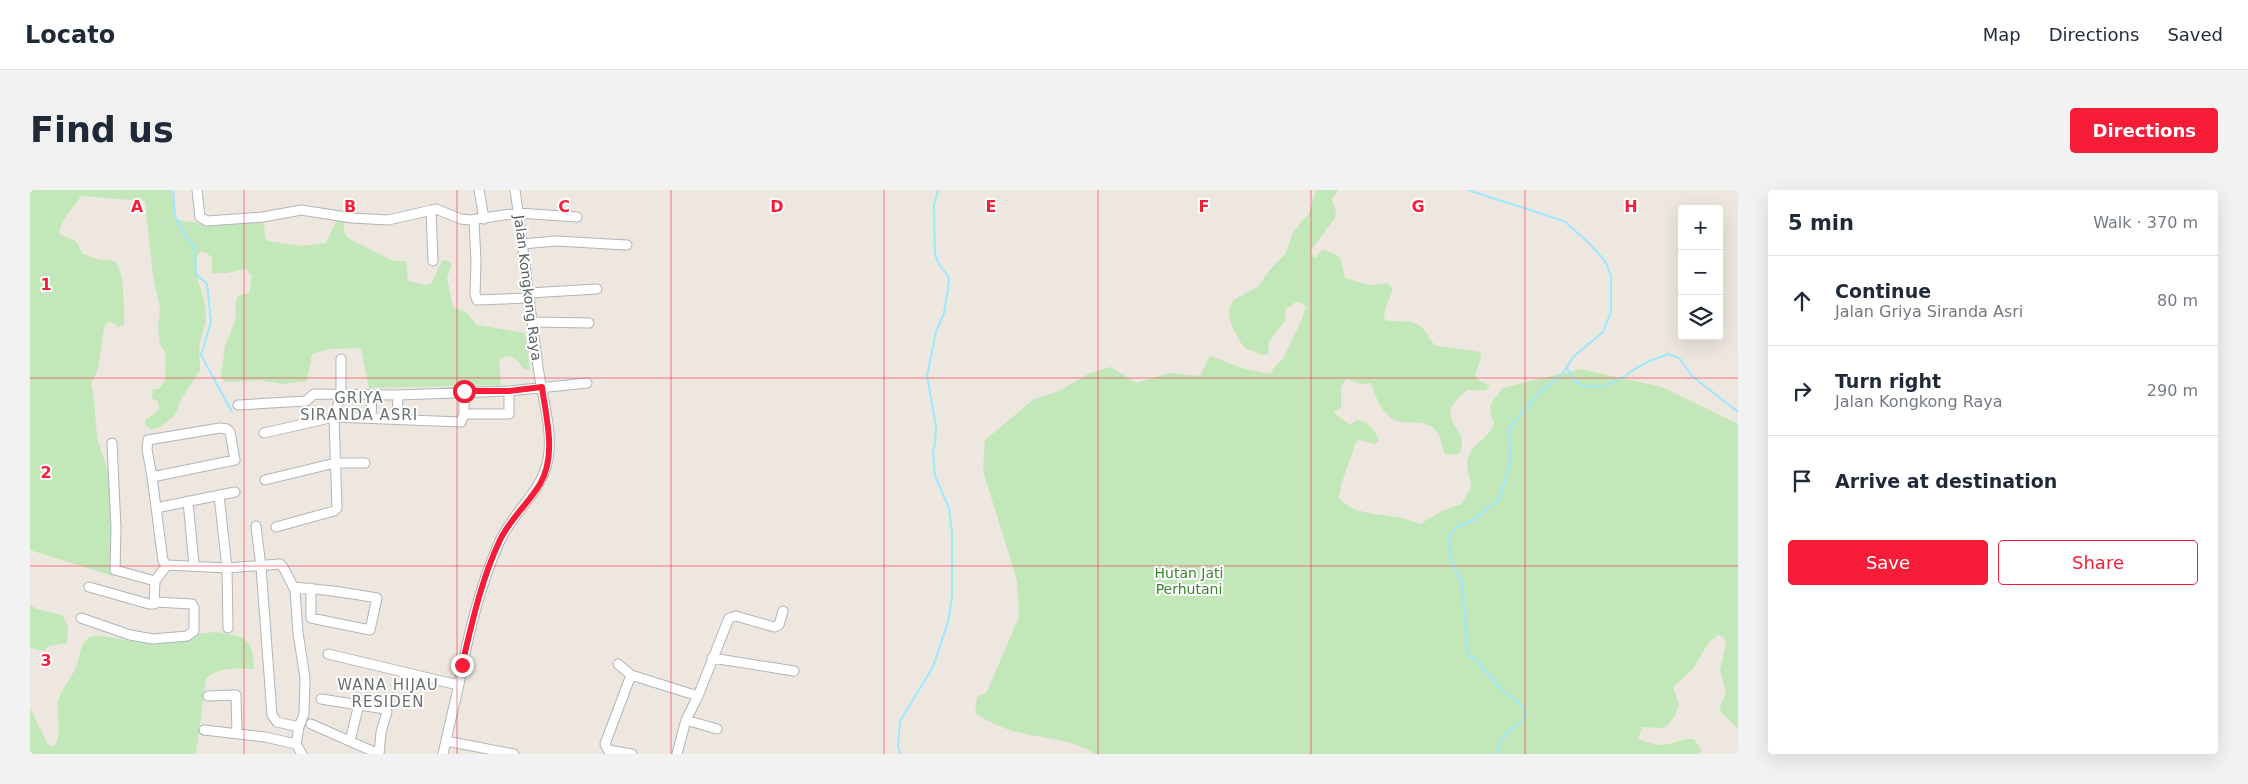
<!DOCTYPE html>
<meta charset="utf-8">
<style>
:root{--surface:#fff;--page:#f2f2f3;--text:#1f2937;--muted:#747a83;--line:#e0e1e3;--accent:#f71c37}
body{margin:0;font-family:"DejaVu Sans",sans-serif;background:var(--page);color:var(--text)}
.controls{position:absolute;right:15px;top:15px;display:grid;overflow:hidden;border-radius:5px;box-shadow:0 5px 20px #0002}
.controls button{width:45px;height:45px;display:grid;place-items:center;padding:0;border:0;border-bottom:1px solid var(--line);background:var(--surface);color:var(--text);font:25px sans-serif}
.stop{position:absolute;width:15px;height:15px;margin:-11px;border:4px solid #f71c37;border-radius:50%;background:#fff}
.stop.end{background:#f71c37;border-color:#fff;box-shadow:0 1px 5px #0008}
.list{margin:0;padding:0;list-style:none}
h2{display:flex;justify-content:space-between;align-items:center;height:65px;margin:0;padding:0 20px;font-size:21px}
h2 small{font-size:16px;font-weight:400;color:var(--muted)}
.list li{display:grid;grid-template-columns:32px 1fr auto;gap:15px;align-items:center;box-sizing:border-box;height:90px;padding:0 20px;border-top:1px solid var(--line)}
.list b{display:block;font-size:19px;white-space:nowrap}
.list p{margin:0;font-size:16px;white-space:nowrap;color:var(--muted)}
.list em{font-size:16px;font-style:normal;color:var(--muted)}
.actions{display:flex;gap:10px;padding:15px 20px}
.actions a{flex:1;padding:11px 0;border:1px solid var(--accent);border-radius:5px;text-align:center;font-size:18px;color:var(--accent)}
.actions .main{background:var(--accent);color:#fff}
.icon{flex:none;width:28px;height:28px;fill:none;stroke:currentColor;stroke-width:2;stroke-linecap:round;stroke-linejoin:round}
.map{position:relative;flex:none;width:1708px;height:564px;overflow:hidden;border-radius:5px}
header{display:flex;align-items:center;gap:30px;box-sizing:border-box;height:70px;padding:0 25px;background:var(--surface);border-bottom:1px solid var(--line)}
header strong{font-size:24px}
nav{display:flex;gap:28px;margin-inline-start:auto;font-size:18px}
.intro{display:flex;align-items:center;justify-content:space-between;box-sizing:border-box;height:120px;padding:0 30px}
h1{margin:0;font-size:35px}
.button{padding:12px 22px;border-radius:5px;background:var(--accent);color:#fff;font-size:18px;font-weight:700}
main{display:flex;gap:30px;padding:0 30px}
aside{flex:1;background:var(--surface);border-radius:5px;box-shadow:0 5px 20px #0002}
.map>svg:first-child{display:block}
</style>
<header>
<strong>Locato</strong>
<nav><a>Map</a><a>Directions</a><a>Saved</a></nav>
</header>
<div class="intro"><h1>Find us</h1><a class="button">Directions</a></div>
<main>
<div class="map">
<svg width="1708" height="564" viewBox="0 0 1708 564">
<rect width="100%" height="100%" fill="#ede7df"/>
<!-- green -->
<path fill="#c2e7b9" d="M 0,0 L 141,0 L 146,30 L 185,35 L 228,32 L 234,34 L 235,48 L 237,51 L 272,56 L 296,53 L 307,30 L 313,31 L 315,44 L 318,48 L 363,71 L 376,71 L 378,91 L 397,95 L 402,93 L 412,70 L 418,71 L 422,74 L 417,88 L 423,117 L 437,123 L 447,135 L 495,143 L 500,180 L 494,179 C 487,170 481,161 469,170 L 471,195 L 339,198 L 331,158 L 299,159 L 282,164 L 277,191 L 253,194 L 230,190 L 195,192 L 191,187 L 195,156 L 205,131 L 206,110 L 209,105 L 219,103 L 222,85 L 215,79 L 197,83 L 182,83 L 182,68 L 177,63 L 170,62 L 167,66 L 167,87 L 175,114 L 176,130 L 169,157 L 170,180 L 152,208 L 145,225 L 130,237 L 122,239 L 116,236 L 115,230 L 129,220 L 128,212 L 122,208 L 123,199 L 129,199 L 135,190 L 136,165 L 130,154 L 128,138 L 130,118 L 123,85 L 115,11 L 51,6 L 32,32 L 29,44 L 46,51 L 52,63 C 58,65 64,69 71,70 C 74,70 79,69 83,71 C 95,75 94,122 94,135 L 88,137 L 84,133 L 78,132 L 74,138 L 68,179 L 61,194 L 64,207 L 67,248 L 82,293 L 83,386 L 0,360 Z
M 1286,0 L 1308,0 L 1302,9 L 1306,22 L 1305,28 L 1281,60 L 1283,67 L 1286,68 L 1292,59 L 1307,65 L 1311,70 L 1315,88 L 1339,95 L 1358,93 L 1363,99 L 1355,120 L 1354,130 C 1365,133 1379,129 1389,135 C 1398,141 1398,151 1407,156 L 1450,162 L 1451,168 L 1445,185 L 1449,190 L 1460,196 L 1456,200 L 1437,200 C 1397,233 1444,236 1429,264 L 1415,264 C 1412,257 1411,247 1407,242 C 1395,225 1374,239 1360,227 C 1350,219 1345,205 1341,193 L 1331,194 L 1316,189 L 1311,197 L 1311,218 L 1303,222 L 1320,235 L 1327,230 C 1339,231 1344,240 1349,250 L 1345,254 L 1329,250 L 1326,252 L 1312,292 L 1309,307 C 1320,325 1353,324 1372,328 C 1378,329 1384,333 1390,334 L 1412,321 L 1431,314 L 1441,298 C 1441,286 1433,275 1440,263 C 1446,251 1461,247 1464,232 C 1455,215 1462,212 1473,198 L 1550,179 L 1632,197 L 1708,234 L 1708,539 L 1689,520 L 1696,503 L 1690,480 L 1696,453 L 1694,447 L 1688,445 L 1679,452 L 1662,480 L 1643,497 L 1649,515 L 1645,526 L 1637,536 L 1631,538 L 1612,537 L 1608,549 C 1616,552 1624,555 1632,555 C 1643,554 1652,548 1664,549 L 1671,559 L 1670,564 L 1065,564 C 1046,550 1018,549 995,544 C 976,540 960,533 945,523 L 947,507 L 957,502 L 989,427 L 987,390 L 953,281 L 955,250 L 1004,209 L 1029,201 L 1060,183 L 1081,177 L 1106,193 L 1139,183 L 1170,186 L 1180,166 L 1215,179 L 1241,184 C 1243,175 1252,173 1255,165 C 1262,149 1271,134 1276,117 L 1272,113 L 1266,112 L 1256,119 L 1255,131 L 1239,151 L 1238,164 L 1232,165 L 1215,158 L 1211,153 L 1202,137 L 1199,124 L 1200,116 L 1204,110 L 1229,96 L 1238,82 L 1256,63 L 1263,42 L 1279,23 Z
M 0,415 L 7,419 L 32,425 L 38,436 L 37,453 L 19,456 L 14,461 L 0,458 Z
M 185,442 C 216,447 222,445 224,479 C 207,478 190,477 176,488 L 166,564 L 0,564 L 0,518 L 18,555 L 24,556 C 34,543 24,523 29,508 C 33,496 43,487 47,474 C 50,465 50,453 60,447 C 66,443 92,450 101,451 C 130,455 157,444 185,442 Z"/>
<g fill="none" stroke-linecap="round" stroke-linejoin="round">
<!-- stream -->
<path stroke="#9de8ff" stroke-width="2" d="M 143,0 L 145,26 L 153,42 L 165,58 L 166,84 L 177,94 L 181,132 L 171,165 L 202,222
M 1438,0 L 1534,31 L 1559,53 L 1575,71 L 1581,85 L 1581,122 L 1573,142 L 1543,167 L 1537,177 C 1545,204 1573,199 1592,188 C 1599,184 1605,178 1612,175 C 1620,170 1629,168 1638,164 L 1649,168 L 1662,186 L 1708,222
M 870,564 L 868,556 L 870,531 L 903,477 L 918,432 L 922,407 L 922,344 L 919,318 L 905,286 L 903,261 L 905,255 L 906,236 L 897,186 L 906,142 L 914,123 L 919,92 L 918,86 L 910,76 L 905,64 L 904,15 L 908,0
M 1468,564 C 1468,547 1482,539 1495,528 L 1495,522 L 1493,516 L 1472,500 L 1444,468 L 1438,466 L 1432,392 L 1422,374 L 1418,349 L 1424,339 L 1443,330 L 1469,310 L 1481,270 L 1479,239 C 1490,225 1501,211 1514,199 C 1523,191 1531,187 1537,177"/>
<defs>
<path id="minor" d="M 167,0 L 170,27 L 177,31 L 233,27 L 271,20 L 322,28 L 358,30 L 406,19 L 431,29 L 440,30 L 488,23 L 547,27
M 449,0 L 454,29
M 401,20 L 403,71
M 444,30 L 446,72 L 445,104 L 447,110 L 500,108
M 492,54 L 526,51 L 597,55
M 499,103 L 567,99
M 503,132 L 559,133
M 208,215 L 276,211 L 284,204 L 368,205 L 479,201 L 557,193
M 434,224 L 479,224 L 479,201
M 341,227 L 342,204
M 367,228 L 368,205
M 234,243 L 304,227 L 431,232 L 434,224 L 434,201
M 82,253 L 86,338 L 85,380 L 125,391 L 137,375
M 122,287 L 117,259 L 118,250 L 190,238 L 197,239 L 200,242 L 205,270 L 122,287 L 133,371 L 137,375 L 197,378 L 250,374 L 253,377 L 265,400 L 268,443 L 275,488 L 274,524 L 269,537 L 266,554 L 272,564
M 235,290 L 305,273 L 335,273
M 189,305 L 197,378 L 198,438
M 158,311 L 164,375
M 126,318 L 205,302
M 226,336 L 231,377 L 242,525 L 247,532 L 269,537
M 246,337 L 304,321 L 307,318 L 304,227 L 311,205 L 311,169
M 59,397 L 119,414 L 124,414 L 125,391
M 263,397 C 292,399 319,403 347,408 L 340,440 L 281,428 L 281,398
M 51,428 L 100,445 L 123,449 L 157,446 L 164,441 L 164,418 L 162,414 L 124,412
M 298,464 L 428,495
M 682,468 L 764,481
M 588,474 L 601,485 L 668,506
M 601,485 L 575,554 L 578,560 L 602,564
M 178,506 L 206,505 L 207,544
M 291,509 L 355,519 L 357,522 L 351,542 L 349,564
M 656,530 L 687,539
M 281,534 L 349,564
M 174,540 L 235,547 L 266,554
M 320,551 L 329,514
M 416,551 L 484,564
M 413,564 C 418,540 424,517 429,494 C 438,446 449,398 469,353 C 482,322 512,303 518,269 C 523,241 513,211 509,183 C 500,122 494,61 485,0
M 647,564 L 656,530 L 668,506 L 699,428 L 706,426 L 744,437 L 749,435 L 753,421"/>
</defs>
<!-- minor casing -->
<use href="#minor" stroke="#b1b5b9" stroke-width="11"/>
<!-- minor -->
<use href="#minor" stroke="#fff" stroke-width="9"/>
</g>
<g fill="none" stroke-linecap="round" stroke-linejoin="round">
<!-- route -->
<path stroke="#f71c37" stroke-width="6" d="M 432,475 C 442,433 451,390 470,350 C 480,329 498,314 510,294 C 527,265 516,228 512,197 L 479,201 L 434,201"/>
</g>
<!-- grid -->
<path fill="none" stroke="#f71c37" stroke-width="1" stroke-opacity="0.55" d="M 214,0 L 214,564M 427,0 L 427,564M 641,0 L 641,564M 854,0 L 854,564M 1068,0 L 1068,564M 1281,0 L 1281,564M 1495,0 L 1495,564M 0,188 L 1708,188M 0,376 L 1708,376"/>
<g text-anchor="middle" stroke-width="4" stroke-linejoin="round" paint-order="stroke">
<!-- street labels -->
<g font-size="14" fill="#585f62" stroke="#fff">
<text transform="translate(498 98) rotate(83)" y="5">Jalan Kongkong Raya</text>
</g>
<!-- park labels -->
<g font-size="14" fill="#3b852e" stroke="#fff">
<text x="1159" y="388">Hutan Jati<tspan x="1159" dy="16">Perhutani</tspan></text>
</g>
<!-- neighbourhood labels -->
<g font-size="15" letter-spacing="1" fill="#697174" stroke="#fff">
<text x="329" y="213">GRIYA<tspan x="329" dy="17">SIRANDA ASRI</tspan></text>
<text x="358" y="500">WANA HIJAU<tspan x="358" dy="17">RESIDEN</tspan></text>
</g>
</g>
<g font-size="16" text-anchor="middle" font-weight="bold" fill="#f71c37" stroke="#fff" stroke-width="4" stroke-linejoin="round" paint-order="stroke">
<text x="107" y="22">A</text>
<text x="320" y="22">B</text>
<text x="534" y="22">C</text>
<text x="747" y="22">D</text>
<text x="961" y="22">E</text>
<text x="1174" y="22">F</text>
<text x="1388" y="22">G</text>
<text x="1601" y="22">H</text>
<text x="16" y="100">1</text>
<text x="16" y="288">2</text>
<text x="16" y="476">3</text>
</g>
</svg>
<div class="controls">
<button>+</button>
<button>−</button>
<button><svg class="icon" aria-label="layers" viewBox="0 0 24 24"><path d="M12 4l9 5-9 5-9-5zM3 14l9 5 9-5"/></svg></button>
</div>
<div class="stop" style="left:434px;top:201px"></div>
<div class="stop end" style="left:432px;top:475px"></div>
</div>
<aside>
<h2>5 min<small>Walk · 370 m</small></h2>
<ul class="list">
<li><svg class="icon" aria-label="ahead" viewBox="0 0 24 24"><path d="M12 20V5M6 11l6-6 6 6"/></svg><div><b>Continue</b><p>Jalan Griya Siranda Asri</p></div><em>80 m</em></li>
<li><svg class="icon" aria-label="right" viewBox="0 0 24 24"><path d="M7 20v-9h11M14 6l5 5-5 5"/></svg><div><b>Turn right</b><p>Jalan Kongkong Raya</p></div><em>290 m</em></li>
<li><svg class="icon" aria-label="arrive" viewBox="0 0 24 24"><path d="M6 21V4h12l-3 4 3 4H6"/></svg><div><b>Arrive at destination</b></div></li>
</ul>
<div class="actions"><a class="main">Save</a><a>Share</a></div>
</aside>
</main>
